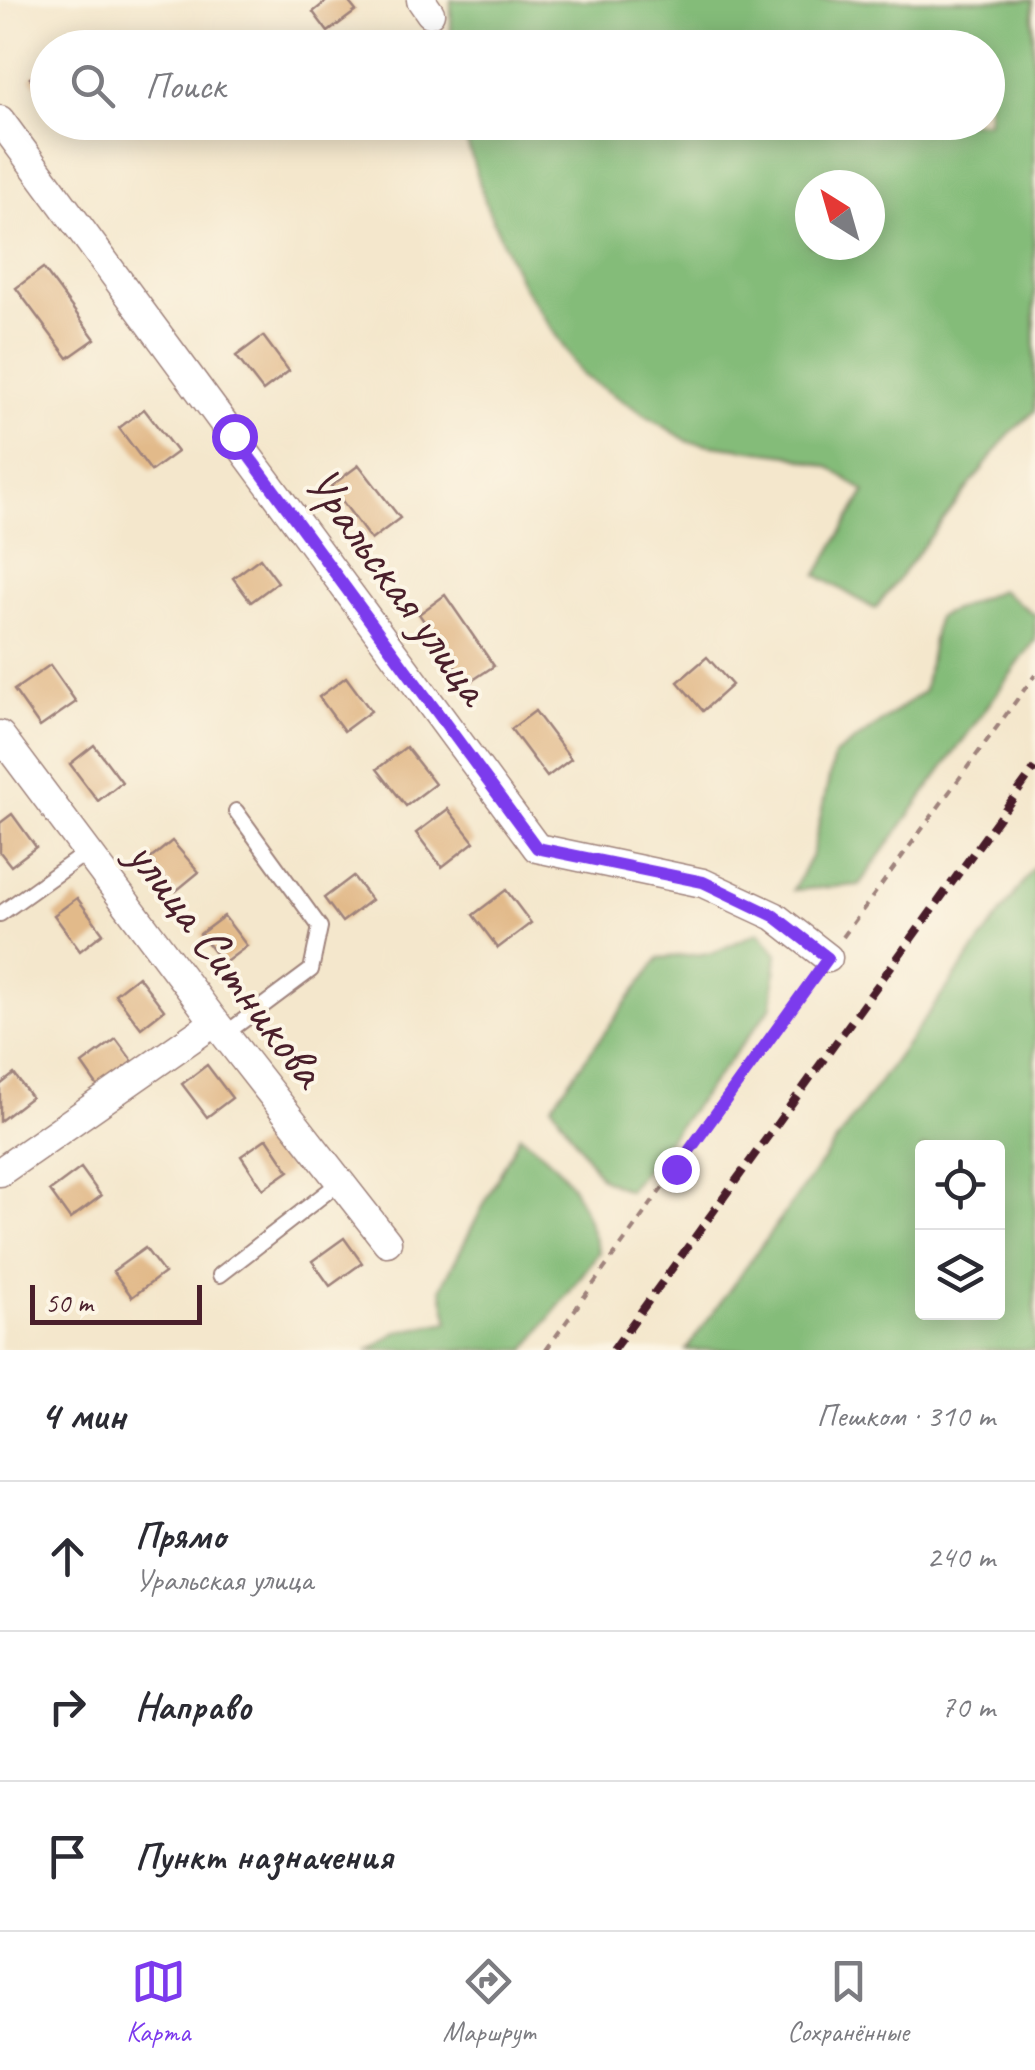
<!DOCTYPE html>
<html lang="ru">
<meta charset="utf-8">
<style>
:root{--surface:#fff;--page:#f7f7f7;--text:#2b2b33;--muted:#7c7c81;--line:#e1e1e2;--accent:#7c3aed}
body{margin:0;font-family:Caveat,sans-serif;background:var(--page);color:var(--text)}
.controls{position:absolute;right:30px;bottom:30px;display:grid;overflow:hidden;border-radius:10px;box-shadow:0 5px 25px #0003}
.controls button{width:90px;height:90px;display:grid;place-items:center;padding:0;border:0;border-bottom:2px solid var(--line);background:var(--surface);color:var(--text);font:50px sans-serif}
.compass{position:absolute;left:795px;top:170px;width:90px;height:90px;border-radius:50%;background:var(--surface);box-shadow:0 5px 25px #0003;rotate:323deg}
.scale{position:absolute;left:30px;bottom:25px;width:172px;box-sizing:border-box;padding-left:10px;border:5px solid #4a1f2b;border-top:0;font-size:28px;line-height:35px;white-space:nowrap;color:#4a1f2b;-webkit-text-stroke:8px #fcf5e5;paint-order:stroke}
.stop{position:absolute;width:30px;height:30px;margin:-22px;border:8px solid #7c3aed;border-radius:50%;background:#fff}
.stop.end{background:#7c3aed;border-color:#fff;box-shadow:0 2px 10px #0008}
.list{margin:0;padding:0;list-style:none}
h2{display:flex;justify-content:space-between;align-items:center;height:130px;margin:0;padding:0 40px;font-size:42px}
h2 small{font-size:32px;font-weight:400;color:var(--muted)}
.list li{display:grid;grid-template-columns:65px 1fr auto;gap:30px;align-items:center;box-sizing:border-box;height:150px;padding:0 40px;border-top:2px solid var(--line)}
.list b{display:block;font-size:38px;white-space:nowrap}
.list p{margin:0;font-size:32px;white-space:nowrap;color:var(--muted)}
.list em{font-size:32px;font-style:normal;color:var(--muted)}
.icon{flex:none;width:55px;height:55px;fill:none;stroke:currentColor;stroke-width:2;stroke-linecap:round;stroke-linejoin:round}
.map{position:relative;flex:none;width:1035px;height:1350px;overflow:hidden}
.search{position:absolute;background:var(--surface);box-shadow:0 5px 25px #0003;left:30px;right:30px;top:30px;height:110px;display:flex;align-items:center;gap:25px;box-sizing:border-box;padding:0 35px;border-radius:55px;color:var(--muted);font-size:38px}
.sheet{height:580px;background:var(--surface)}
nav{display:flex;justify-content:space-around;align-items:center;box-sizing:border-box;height:140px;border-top:2px solid var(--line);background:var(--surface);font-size:28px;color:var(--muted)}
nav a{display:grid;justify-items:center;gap:5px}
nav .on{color:var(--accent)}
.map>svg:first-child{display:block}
</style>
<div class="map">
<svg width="1035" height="1350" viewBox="0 0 1035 1350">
<rect width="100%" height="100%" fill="#fcf5e5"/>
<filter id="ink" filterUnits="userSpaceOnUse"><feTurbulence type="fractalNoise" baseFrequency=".01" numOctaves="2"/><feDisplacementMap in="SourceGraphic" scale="20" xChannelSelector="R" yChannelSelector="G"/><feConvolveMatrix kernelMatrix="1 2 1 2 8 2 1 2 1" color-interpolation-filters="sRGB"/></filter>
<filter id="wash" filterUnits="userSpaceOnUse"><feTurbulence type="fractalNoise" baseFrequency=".0048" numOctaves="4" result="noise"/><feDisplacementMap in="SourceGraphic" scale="40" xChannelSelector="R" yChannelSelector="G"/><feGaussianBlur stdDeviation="2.25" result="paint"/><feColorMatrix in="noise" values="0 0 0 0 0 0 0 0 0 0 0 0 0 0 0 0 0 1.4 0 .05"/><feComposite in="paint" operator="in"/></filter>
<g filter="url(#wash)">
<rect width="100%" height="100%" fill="#f4e7cc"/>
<!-- forest -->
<path fill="#84bc79" stroke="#676e52" stroke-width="2.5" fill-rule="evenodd" d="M 451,0 L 1033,0 L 1035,411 L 1009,434 L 875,609 L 817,575 L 865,492 L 831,468 L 789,455 L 689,442 L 582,375 L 520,281 L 487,207 L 461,123 L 988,122 L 988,48 L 451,47 ZM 870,185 L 870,245 L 810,245 L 810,185 Z
M 1000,590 L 1035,615 L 1035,640 L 859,885 L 793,890 L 812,855 L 834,756 L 924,691 L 937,617 Z
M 1035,866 L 1035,1350 L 686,1350 ZM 922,1148 L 998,1148 L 998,1312 L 922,1312 Z
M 759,932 L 777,954 L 772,1006 L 628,1191 L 601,1178 L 552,1105 L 659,958 L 713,953 Z
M 520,1135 C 571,1173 579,1193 599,1252 L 526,1350 L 370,1350 L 397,1332 L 449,1322 L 441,1288 Z"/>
<g id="blocks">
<!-- building -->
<path fill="#e2ba8a" d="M 328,0 L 347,0 L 356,11 L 328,32 L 313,12 Z
M 48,65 L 48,101 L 30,78 Z
M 43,268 L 95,339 L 68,358 L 16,288 Z
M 263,336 L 289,371 L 263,391 L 236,356 Z
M 144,409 L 177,452 L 151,471 L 119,428 Z
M 359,465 L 400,518 L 371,540 L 331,486 Z
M 260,558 L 278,582 L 251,602 L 233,578 Z
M 445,595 L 494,666 L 467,684 L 419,614 Z
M 707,657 L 732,685 L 703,711 L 678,682 Z
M 50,665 L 76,702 L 40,727 L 14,690 Z
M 346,677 L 371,711 L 344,731 L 319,697 Z
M 535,711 L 571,759 L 547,777 L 511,729 Z
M 94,745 L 122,782 L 98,801 L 70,764 Z
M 406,747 L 435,784 L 406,806 L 377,769 Z
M 448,809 L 474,842 L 442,867 L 416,833 Z
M 12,814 L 36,847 L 11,866 L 0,852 L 0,823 Z
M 172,841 L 199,872 L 176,891 L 149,860 Z
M 353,876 L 371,900 L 342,922 L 324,898 Z
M 506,890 L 531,923 L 498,948 L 473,915 Z
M 77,898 L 103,933 L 80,951 L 54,915 Z
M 224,916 L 247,946 L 223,964 L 200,934 Z
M 138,976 L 164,1010 L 141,1028 L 115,994 Z
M 116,1039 L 133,1062 L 98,1087 L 82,1064 Z
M 207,1065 L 232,1098 L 207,1117 L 182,1084 Z
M 14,1074 L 31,1097 L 0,1121 L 0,1085 Z
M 267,1138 L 289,1171 L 263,1189 L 241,1156 Z
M 81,1168 L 101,1196 L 70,1219 L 50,1191 Z
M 344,1238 L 362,1263 L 330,1286 L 312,1261 Z
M 145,1248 L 164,1273 L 132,1297 L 113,1271 Z"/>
</g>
</g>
<g filter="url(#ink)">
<use href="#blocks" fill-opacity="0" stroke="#9f837c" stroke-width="2.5"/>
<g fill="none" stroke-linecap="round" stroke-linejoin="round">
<defs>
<path id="service" d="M 0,914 L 87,852
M 225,1034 L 311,970 L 320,927 L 236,811
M 220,1275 L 340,1182"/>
<path id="minor" d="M 421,0 L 430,13
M 0,120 L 537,848 L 703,883 L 774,916 L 828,958
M 0,735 L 215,1022 L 387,1242
M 0,1172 L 215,1022"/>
</defs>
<!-- service casing -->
<use href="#service" stroke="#9f837c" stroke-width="18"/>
<!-- minor casing -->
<use href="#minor" stroke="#9f837c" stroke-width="31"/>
<!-- path -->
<path stroke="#9f837c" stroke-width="4" stroke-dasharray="8 8" stroke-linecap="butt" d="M 843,937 L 1035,675
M 546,1350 L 814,977"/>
<!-- service -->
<use href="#service" stroke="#fff" stroke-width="14"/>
<!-- minor -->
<use href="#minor" stroke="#fff" stroke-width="28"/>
<!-- rail -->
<path stroke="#4a1f2b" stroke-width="8" stroke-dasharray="15 8" stroke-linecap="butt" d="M 613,1350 L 1035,768"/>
</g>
</g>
<g fill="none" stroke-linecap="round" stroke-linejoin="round" filter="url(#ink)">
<!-- route -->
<path stroke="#7c3aed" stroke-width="12" d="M 234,436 L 537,848 L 703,882 L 774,916 L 828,958 L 676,1169"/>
</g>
<g text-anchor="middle" stroke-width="8" stroke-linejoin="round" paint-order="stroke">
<!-- street labels -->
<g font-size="50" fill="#4a1f2b" stroke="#fcf5e5">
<text transform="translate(399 584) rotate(54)" y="18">Уральская улица</text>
<text transform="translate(228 962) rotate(53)" y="18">улица Ситникова</text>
</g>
</g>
</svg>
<div class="controls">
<button><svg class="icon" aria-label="locate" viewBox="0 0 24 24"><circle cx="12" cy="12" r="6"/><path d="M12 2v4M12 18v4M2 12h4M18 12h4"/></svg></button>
<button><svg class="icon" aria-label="layers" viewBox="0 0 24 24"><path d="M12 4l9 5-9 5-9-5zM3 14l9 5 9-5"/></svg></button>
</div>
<svg class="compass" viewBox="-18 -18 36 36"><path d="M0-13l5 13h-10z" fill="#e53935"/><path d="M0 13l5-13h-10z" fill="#7c7c81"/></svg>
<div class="scale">50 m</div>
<div class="stop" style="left:234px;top:436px"></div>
<div class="stop end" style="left:676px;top:1169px"></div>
<div class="search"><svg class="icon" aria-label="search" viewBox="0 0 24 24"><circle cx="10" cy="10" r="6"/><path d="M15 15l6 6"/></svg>Поиск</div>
</div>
<section class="sheet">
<h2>4 мин<small>Пешком · 310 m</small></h2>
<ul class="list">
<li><svg class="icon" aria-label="ahead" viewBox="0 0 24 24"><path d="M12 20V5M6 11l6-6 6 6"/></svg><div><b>Прямо</b><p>Уральская улица</p></div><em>240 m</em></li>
<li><svg class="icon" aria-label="right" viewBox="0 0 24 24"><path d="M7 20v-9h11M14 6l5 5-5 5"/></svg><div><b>Направо</b></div><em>70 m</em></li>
<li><svg class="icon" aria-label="arrive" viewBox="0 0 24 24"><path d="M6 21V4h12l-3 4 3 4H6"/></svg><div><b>Пункт назначения</b></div></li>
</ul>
</section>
<nav>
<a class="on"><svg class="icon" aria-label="map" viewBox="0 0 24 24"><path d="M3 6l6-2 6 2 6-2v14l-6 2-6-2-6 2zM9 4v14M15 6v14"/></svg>Карта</a>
<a><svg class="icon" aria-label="directions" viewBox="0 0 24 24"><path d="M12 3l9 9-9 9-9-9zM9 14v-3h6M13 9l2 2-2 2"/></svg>Маршрут</a>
<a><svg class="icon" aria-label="saved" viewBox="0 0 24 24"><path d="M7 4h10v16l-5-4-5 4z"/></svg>Сохранённые</a>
</nav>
